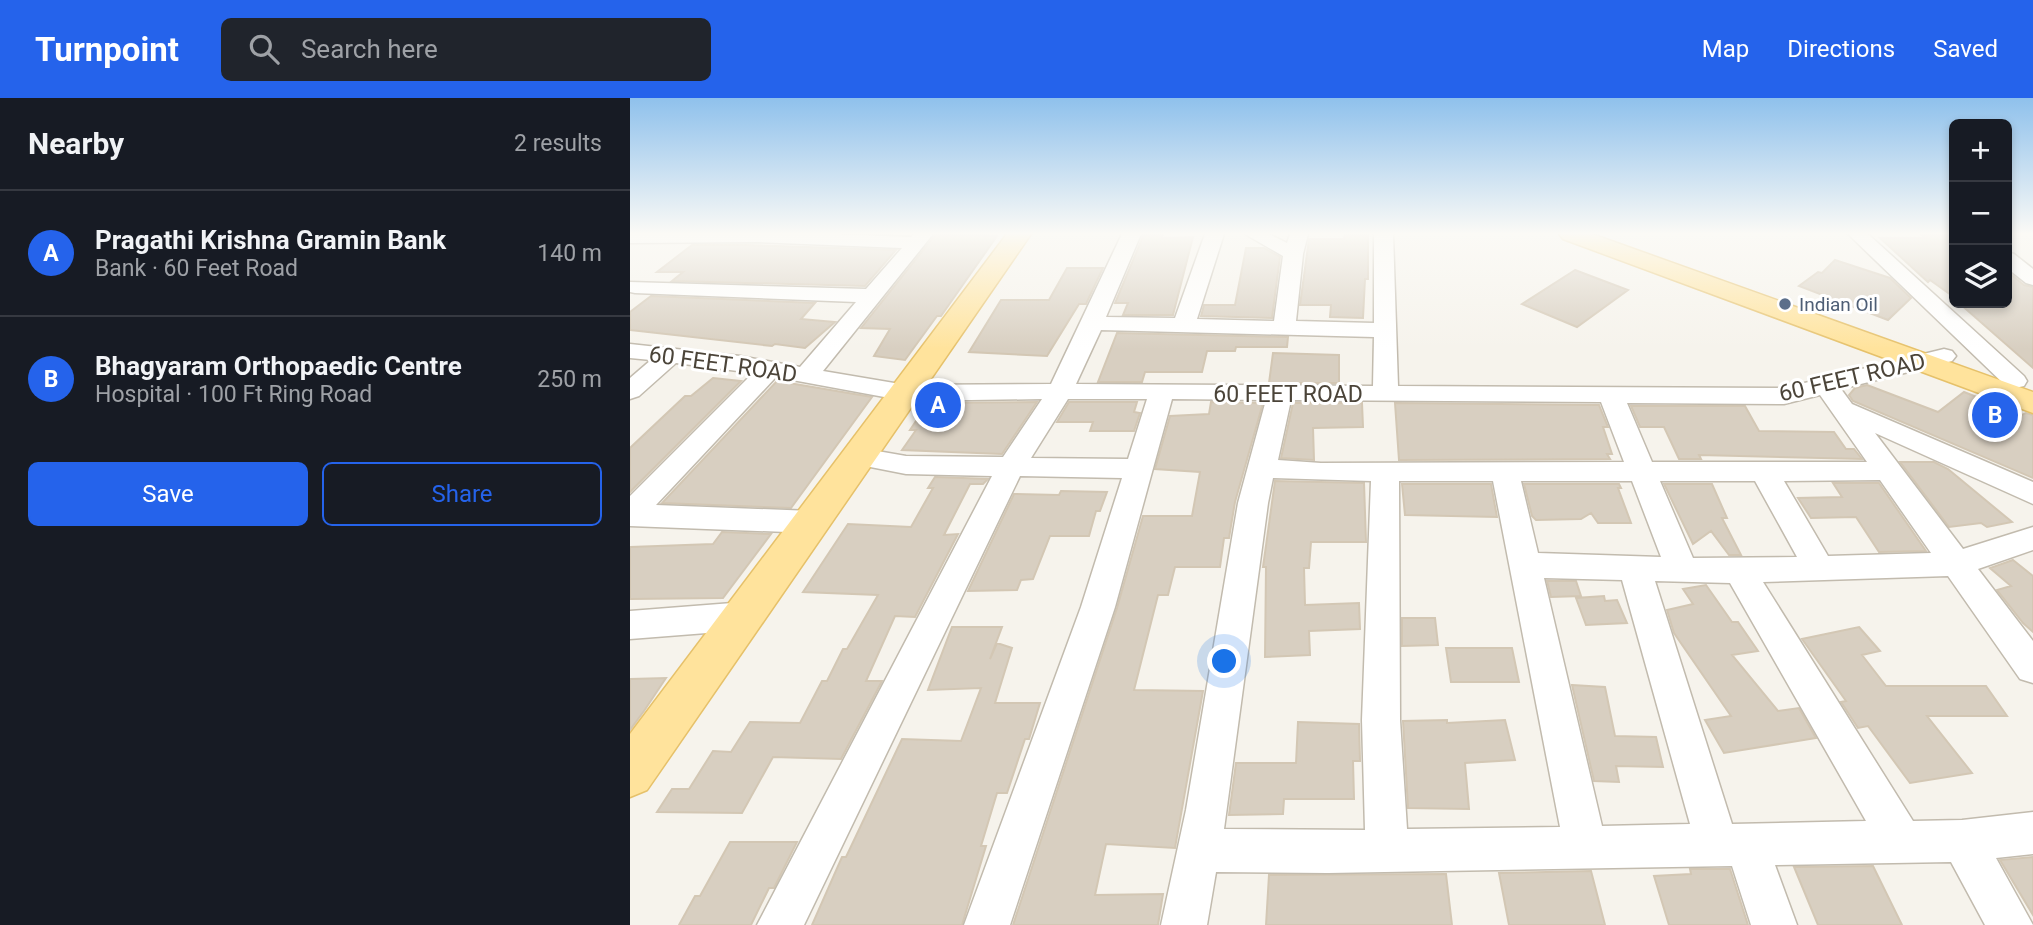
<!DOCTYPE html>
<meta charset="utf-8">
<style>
:root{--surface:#171b24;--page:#20242c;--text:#f1f3f6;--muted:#9ea1a6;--line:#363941;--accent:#2563eb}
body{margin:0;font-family:Roboto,sans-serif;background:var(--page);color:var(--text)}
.controls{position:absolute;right:21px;top:21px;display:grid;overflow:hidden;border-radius:10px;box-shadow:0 4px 10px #0003}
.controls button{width:63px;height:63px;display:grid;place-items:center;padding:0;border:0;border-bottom:2px solid var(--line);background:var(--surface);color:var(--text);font:35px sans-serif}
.you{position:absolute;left:595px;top:564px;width:24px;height:24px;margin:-18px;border:5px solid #fff;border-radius:50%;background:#1a73e8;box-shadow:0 0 0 10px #1a73e833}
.badge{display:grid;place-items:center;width:46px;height:46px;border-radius:50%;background:var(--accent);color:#fff;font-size:23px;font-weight:700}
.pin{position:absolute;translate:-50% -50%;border:4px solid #fff;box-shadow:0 2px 7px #0006}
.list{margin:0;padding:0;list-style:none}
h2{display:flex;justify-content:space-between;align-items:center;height:91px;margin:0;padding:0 28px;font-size:30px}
h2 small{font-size:23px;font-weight:400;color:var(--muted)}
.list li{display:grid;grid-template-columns:46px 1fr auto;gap:21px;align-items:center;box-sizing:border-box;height:126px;padding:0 28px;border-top:2px solid var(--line)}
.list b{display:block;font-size:26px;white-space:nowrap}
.list p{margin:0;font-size:23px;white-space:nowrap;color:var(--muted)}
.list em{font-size:23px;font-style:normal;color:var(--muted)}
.actions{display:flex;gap:14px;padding:21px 28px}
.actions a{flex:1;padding:16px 0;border:2px solid var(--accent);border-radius:10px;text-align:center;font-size:24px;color:var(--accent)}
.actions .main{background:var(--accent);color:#fff}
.icon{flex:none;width:38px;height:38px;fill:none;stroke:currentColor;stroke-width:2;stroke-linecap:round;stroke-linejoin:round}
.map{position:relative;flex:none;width:1403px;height:827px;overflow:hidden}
header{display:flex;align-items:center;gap:42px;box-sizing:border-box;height:98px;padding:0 35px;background:var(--accent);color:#fff}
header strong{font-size:33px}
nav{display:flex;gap:38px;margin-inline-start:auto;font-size:24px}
.search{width:490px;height:63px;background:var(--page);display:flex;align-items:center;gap:18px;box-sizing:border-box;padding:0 24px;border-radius:10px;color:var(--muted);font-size:26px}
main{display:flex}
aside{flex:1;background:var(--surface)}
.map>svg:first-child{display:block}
</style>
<header>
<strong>Turnpoint</strong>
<div class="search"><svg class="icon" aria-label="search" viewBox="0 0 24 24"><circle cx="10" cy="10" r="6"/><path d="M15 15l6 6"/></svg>Search here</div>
<nav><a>Map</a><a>Directions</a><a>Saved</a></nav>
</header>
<main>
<aside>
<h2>Nearby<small>2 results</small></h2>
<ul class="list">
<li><span class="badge">A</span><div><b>Pragathi Krishna Gramin Bank</b><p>Bank · 60 Feet Road</p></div><em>140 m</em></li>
<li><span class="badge">B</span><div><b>Bhagyaram Orthopaedic Centre</b><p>Hospital · 100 Ft Ring Road</p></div><em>250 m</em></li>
</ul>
<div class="actions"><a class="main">Save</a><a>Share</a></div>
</aside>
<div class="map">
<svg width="1403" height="827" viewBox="0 0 1403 827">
<rect width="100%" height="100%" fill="#f6f3ec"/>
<!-- building -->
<path fill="#d8cfc1" stroke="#d3c7b4" stroke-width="2" d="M 306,136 L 367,138 L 311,218 L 307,218 L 275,262 L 244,258 L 260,231 L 231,230 Z
M 514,136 L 533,136 L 532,140 L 563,139 L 543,217 L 493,217 L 498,205 L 485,205 Z
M 715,136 L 738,136 L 738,181 L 735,181 L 733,220 L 700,219 L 701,207 L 670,207 L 679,141 L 714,141 Z
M 1290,136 L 1324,136 L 1324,199 L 1300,182 L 1298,184 L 1250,140 L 1295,140 Z
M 62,147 L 117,147 L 266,152 L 235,188 L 42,183 L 53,174 L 27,174 Z
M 616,150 L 634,150 L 650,159 L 642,220 L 571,218 L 574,207 L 605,207 Z
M 1205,162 L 1260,180 L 1281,200 L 1258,222 L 1169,188 L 1188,174 L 1192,175 Z
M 437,170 L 473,170 L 456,206 L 449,206 L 417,258 L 339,254 L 371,202 L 419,202 Z
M 945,172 L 998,192 L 947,229 L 892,206 Z
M 1377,173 L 1394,187 L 1403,189 L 1403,270 L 1329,205 L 1377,205 Z
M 21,198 L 185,205 L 171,221 L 205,224 L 175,250 L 145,246 L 142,248 L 0,232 L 0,214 Z
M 487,235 L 658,239 L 657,249 L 606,249 L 605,253 L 577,253 L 572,274 L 515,274 L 512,284 L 468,284 Z
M 643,255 L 709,257 L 709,285 L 639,285 Z
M 83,280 L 111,283 L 0,394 L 0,350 L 55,298 L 61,298 Z
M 147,283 L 242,299 L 161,410 L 32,405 Z
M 1237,287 L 1308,314 L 1334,294 L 1392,317 L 1396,315 L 1403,317 L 1403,380 L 1223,303 L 1219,297 L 1225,290 Z
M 407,304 L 372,356 L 272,352 L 286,332 L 280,332 L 298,305 Z
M 439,304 L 507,304 L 504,314 L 510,315 L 504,333 L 460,333 L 463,324 L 427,324 Z
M 581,304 L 633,305 L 605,404 L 599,440 L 594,440 L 590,469 L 545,469 L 538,497 L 528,497 L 504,592 L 573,593 L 545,750 L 476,746 L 465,797 L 533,796 L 528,827 L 383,827 L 487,510 L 513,418 L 562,418 L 570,374 L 525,371 L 540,318 L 579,316 Z
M 663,305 L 732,305 L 733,329 L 683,330 L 684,362 L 651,360 Z
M 765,305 L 969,307 L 978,329 L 973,329 L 982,356 L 977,356 L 980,361 L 769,362 Z
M 1001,308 L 1115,308 L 1129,333 L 1204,334 L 1216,351 L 1224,351 L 1232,361 L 1069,357 L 1071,361 L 1049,361 L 1034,329 L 1010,329 Z
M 1270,364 L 1304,364 L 1318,371 L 1382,424 L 1357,429 L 1351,425 L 1319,429 Z
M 305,379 L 358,381 L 353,386 L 340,386 L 314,437 L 328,436 L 285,519 L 265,518 L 236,583 L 252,583 L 211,661 L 143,659 L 112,715 L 27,714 L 42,691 L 59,691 L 83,653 L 101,654 L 120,624 L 170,625 L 192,583 L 197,583 L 213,551 L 217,551 L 248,497 L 173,494 L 218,426 L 281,429 L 303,390 L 298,390 Z
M 645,383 L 734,385 L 736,444 L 681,444 L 679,470 L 674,470 L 675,507 L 729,505 L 730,531 L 679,533 L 680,557 L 635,559 L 636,469 L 633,469 Z
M 1203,385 L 1249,385 L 1296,453 L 1249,454 L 1226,419 L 1181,420 L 1168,400 L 1212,399 Z
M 772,386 L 861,386 L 867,419 L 775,417 Z
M 894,386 L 989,386 L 991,390 L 988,390 L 1001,425 L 968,425 L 961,415 L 951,421 L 906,422 L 902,418 Z
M 1034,386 L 1082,386 L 1097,420 L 1092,420 L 1111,457 L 1099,457 L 1081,433 L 1063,446 Z
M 431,393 L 477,394 L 470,413 L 466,413 L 459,438 L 420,438 L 403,481 L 391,482 L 387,492 L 338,493 L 384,396 L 429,397 Z
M 92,434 L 141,436 L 93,500 L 0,501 L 0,449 L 83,446 Z
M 1383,462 L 1403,478 L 1403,534 L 1393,525 L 1367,492 L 1381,488 L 1360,470 Z
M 917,483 L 946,483 L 951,498 L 921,499 Z
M 1076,487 L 1102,524 L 1108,524 L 1128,553 L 1102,557 L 1148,613 L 1169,610 L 1186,640 L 1094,655 L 1075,622 L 1101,618 L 1044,535 L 1037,512 L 1063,506 L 1053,491 Z
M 974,498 L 975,503 L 987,502 L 997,525 L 956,527 L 946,500 Z
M 772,520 L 805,520 L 808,547 L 772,548 Z
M 322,529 L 372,529 L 360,561 L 367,545 L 382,550 L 365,605 L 410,605 L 399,641 L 395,641 L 377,695 L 367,695 L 351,748 L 356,748 L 332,827 L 182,827 L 212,759 L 216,759 L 272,641 L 331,643 L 351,590 L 298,592 Z
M 1229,529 L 1250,553 L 1232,557 L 1256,588 L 1356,588 L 1377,618 L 1297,618 L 1342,675 L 1280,685 L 1238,628 L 1228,630 L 1211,604 L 1216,603 L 1172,541 Z
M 816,550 L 882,550 L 889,584 L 821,584 Z
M 36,580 L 14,613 L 0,632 L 0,581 Z
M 942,587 L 975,589 L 985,638 L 1026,639 L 1033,669 L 986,668 L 989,684 L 964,683 Z
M 817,622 L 817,625 L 875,622 L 885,662 L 835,665 L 839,711 L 778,710 L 773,623 Z
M 668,624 L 729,626 L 730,663 L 723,663 L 724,701 L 654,701 L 653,716 L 599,717 L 606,665 L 666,665 Z
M 100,744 L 167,744 L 144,790 L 139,790 L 121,827 L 49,827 L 65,798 L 70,798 Z
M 1403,759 L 1403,817 L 1370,762 Z
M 1243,768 L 1272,827 L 1188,827 L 1164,769 Z
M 1060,771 L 1100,771 L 1118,827 L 1039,827 L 1024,778 L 1061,776 Z
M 961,773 L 975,827 L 879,827 L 869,775 Z
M 816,776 L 822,827 L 636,827 L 639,777 Z"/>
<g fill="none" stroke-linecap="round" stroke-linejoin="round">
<defs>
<path id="minor" d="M 0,136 L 204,136 L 281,139 L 284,136 L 303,136 L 193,273 L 276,287 L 421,286 L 492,136 L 511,136 L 476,219 L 545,220 L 575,136 L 594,136 L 567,221 L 644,223 L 653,158 L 615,136 L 639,136 L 657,145 L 660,136 L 678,136 L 673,156 L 666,223 L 744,225 L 744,136 L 763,136 L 768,288 L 1154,290 L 1314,251 L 1322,253 L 1326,258 L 1322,263 L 1211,291 L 1222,306 L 1403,384 L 1403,406 L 1245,335 L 1333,451 L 1403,429 L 1403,452 L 1348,471 L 1403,543 L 1403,585 L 1390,581 L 1318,478 L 1133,484 L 1283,723 L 1332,722 L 1403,714 L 1403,756 L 1366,760 L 1403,827 L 1355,827 L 1321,764 L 1145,767 L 1167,827 L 1121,827 L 1102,768 L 698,775 L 586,774 L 577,827 L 531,827 L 556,712 L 608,405 L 636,302 L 542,301 L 485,509 L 380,827 L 334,827 L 451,509 L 492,380 L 390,378 L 174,827 L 127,827 L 362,378 L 276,376 L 220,365 L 216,359 L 220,353 L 230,350 L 276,358 L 373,359 L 412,301 L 276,303 L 146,279 L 26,407 L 182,413 L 193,416 L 197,424 L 193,432 L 182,435 L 0,428 L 0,398 L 123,275 L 46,265 L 9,298 L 0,301 L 0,280 L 21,262 L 0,260 L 0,246 L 110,258 L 170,269 L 226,204 L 5,195 L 0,194 L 0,184 L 236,191 L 272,150 L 126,144 L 0,145 ZM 471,232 L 744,239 L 743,288 L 446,286 ZM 1190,297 L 1237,364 L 1022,364 L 997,305 L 1154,306 ZM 438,301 L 517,301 L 498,361 L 401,360 ZM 661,302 L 971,304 L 994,364 L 691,365 L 648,362 ZM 643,380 L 741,383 L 732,622 L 735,732 L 594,731 L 638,405 ZM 1250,382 L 1301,455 L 1198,458 L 1154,383 ZM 769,383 L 863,383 L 930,729 L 777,731 L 770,622 ZM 891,383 L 1002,383 L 1031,459 L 908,455 ZM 1030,383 L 1125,383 L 1167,459 L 1063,460 ZM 914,480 L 992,482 L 1060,726 L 972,728 ZM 1025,483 L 1100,485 L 1236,723 L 1102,726 Z
M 1218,136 L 1238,136 L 1394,278 L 1397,283 L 1394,288 L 1385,290 L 1376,288 Z
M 1377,154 L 1384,156 L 1403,171 L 1403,187 L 1396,185 L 1377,170 Z
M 115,504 L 127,508 L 132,518 L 127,528 L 115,532 L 0,541 L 0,513 Z"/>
<path id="major" d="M 377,136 L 401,136 L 17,692 L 0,699 L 0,636 Z
M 929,136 L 962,136 L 1403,294 L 1403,315 L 933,141 Z"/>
</defs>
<!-- minor casing -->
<use href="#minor" stroke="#c2bbae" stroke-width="3"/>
<!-- major casing -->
<use href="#major" stroke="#e6c16a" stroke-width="3"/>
<!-- minor -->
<use href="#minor" fill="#fff" fill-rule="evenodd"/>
<!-- major -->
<use href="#major" fill="#ffe39c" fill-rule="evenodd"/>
</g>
<!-- sky -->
<linearGradient id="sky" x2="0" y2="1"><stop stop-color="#8fc1ec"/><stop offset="0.54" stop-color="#fbfaf6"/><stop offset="1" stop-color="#fbfaf6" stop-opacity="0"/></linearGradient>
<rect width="1403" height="251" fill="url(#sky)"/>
<!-- markers -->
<circle fill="#5c6f8a" stroke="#fff" stroke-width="2.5" cx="1155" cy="206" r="7"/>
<g text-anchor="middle" stroke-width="6" stroke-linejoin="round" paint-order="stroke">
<!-- far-service labels -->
<g font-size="19" fill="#4e5e75" stroke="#fff" text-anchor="start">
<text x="1169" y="213">Indian Oil</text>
</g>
<!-- street labels -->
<g font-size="23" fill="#4b4439" stroke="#fff">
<text transform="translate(93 266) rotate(8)" y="8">60 FEET ROAD</text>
<text transform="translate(1222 279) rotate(-13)" y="8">60 FEET ROAD</text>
<text x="658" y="304">60 FEET ROAD</text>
</g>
</g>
</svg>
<div class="controls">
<button>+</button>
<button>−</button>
<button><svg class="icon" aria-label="layers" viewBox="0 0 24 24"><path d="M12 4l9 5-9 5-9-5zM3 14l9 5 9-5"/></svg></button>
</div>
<div class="you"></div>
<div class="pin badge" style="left:308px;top:307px">A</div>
<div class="pin badge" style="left:1365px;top:317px">B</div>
</div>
</main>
